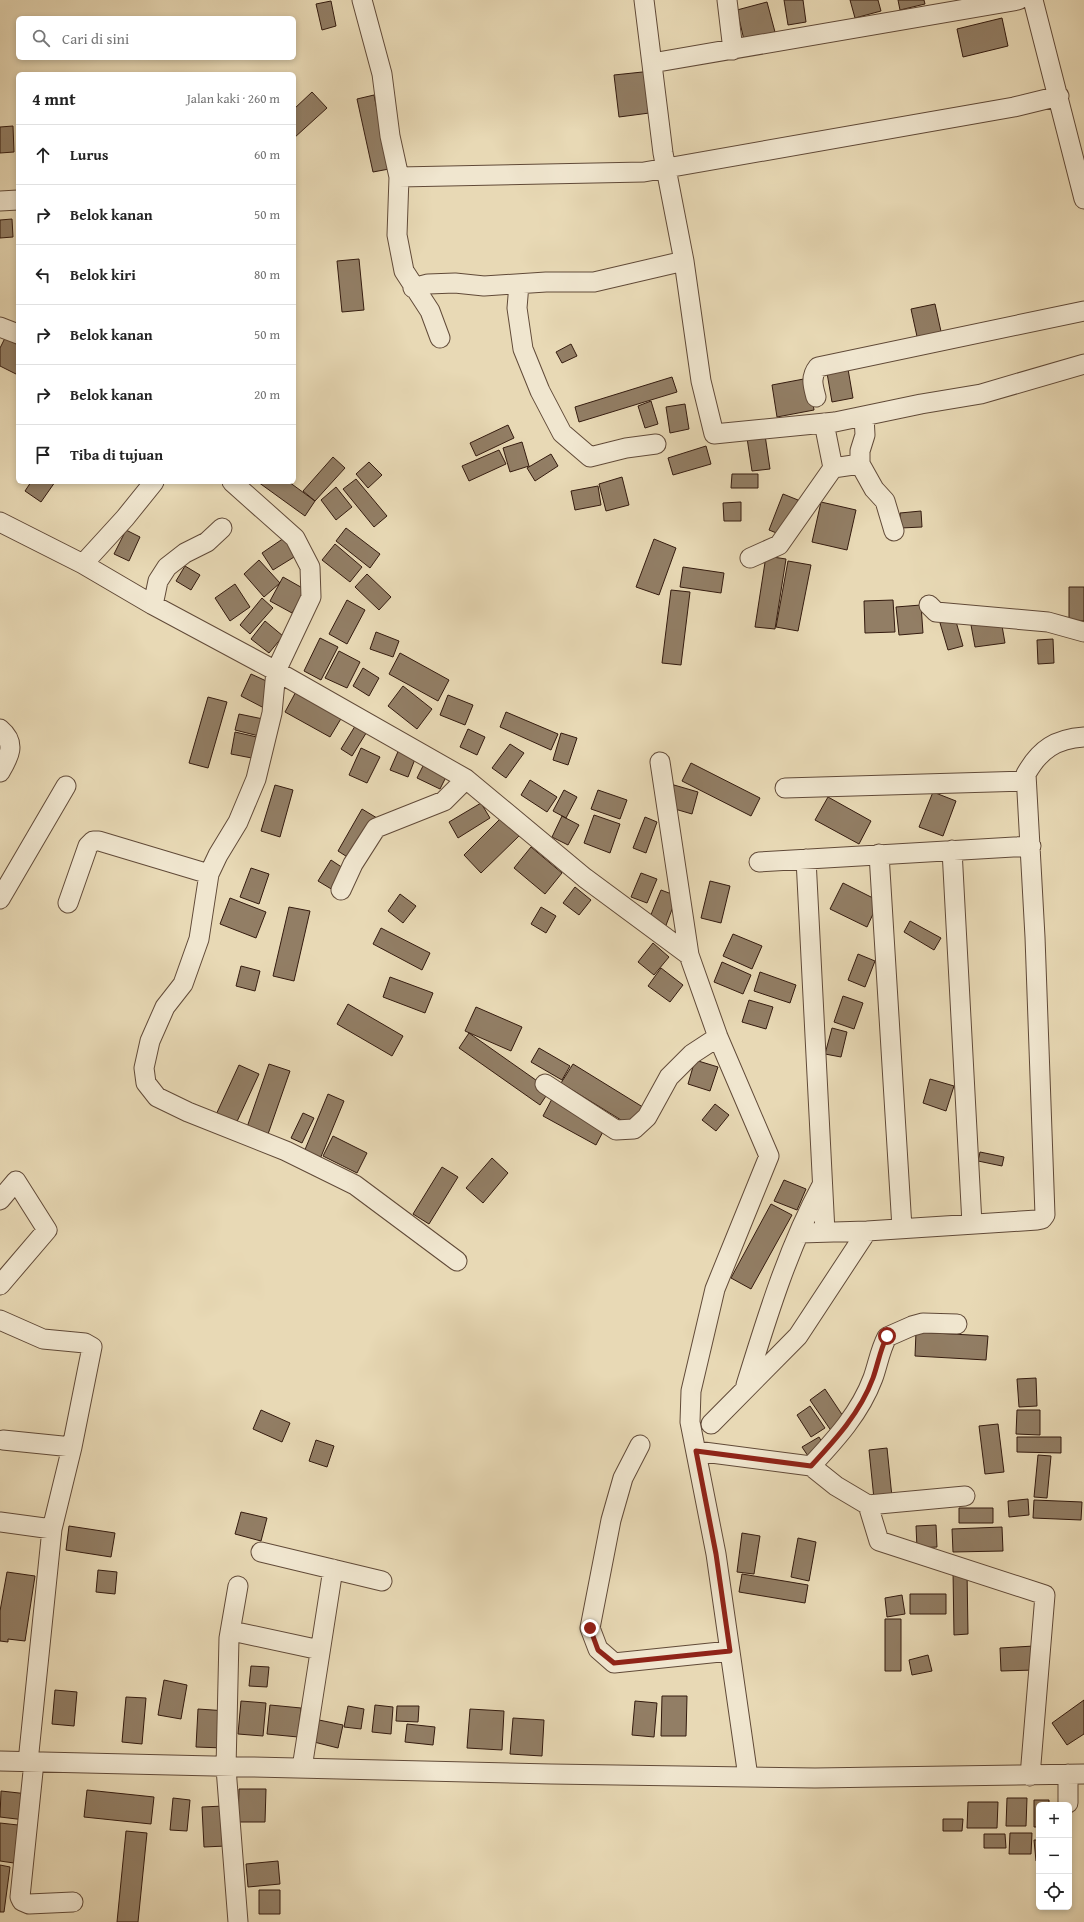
<!DOCTYPE html>
<html lang="id">
<meta charset="utf-8">
<style>
:root{--surface:#fff;--page:#f2f2f2;--text:#222;--muted:#767676;--line:#e0e0e0}
body{margin:0;font-family:"Gentium Book Plus",serif;background:var(--page);color:var(--text)}
.controls{position:absolute;right:12px;bottom:12px;display:grid;overflow:hidden;border-radius:6px;box-shadow:0 2px 6px #0003}
.controls button{width:36px;height:36px;display:grid;place-items:center;padding:0;border:0;border-bottom:1px solid var(--line);background:var(--surface);color:var(--text);font:20px sans-serif}
.stop{position:absolute;width:12px;height:12px;margin:-9px;border:3px solid #8f2418;border-radius:50%;background:#fff}
.stop.end{background:#8f2418;border-color:#fff;box-shadow:0 1px 4px #0008}
.list{margin:0;padding:0;list-style:none}
h2{display:flex;justify-content:space-between;align-items:center;height:52px;margin:0;padding:0 16px;font-size:17px}
h2 small{font-size:13px;font-weight:400;color:var(--muted)}
.list li{display:grid;grid-template-columns:26px 1fr auto;gap:12px;align-items:center;box-sizing:border-box;height:60px;padding:0 16px;border-top:1px solid var(--line)}
.list b{display:block;font-size:15px;white-space:nowrap}
.list em{font-size:13px;font-style:normal;color:var(--muted)}
.icon{flex:none;width:22px;height:22px;fill:none;stroke:currentColor;stroke-width:2;stroke-linecap:round;stroke-linejoin:round}
.map{position:relative;flex:none;width:1084px;height:1922px;overflow:hidden}
.search{position:absolute;background:var(--surface);box-shadow:0 2px 6px #0003;left:16px;top:16px;width:280px;height:44px;display:flex;align-items:center;gap:10px;box-sizing:border-box;padding:0 14px;border-radius:6px;color:var(--muted);font-size:15px}
.panel{position:absolute;background:var(--surface);box-shadow:0 2px 6px #0003;left:16px;top:72px;width:280px;height:412px;border-radius:6px}
.map>svg:first-child{display:block}
</style>
<div class="map">
<svg width="1084" height="1922" viewBox="0 0 1084 1922">
<rect width="100%" height="100%" fill="#e8d9b5"/>
<filter id="stains"><feTurbulence type="fractalNoise" baseFrequency=".005" numOctaves="4"/><feColorMatrix values="0 0 0 0 .2 0 0 0 0 .09 0 0 0 0 .02 0 0 0 .5 -.17"/></filter>
<radialGradient id="worn" r=".72"><stop offset=".6" stop-color="#630" stop-opacity="0"/><stop offset="1" stop-color="#630" stop-opacity=".3"/></radialGradient>
<!-- building -->
<path fill="#927e65" stroke="#341b0f" d="M 784,0 L 803,0 L 806,22 L 788,25 Z
M 850,0 L 878,0 L 881,11 L 855,18 Z
M 898,0 L 924,0 L 925,4 L 900,10 Z
M 331,1 L 336,26 L 322,30 L 316,4 Z
M 767,2 L 775,32 L 744,40 L 737,10 Z
M 1002,18 L 1008,46 L 963,57 L 957,29 Z
M 652,71 L 657,112 L 619,117 L 614,75 Z
M 312,92 L 327,108 L 294,138 L 294,109 Z
M 374,95 L 389,169 L 373,172 L 357,99 Z
M 13,126 L 14,152 L 0,153 L 0,127 Z
M 12,219 L 13,237 L 0,238 L 0,220 Z
M 359,259 L 364,310 L 342,312 L 337,261 Z
M 935,304 L 942,336 L 918,341 L 911,309 Z
M 5,338 L 18,345 L 18,375 L 0,366 L 0,348 Z
M 571,344 L 577,356 L 562,363 L 556,352 Z
M 848,369 L 853,398 L 832,402 L 827,373 Z
M 672,377 L 677,392 L 579,422 L 575,407 Z
M 809,378 L 814,410 L 777,417 L 772,385 Z
M 651,401 L 658,424 L 645,428 L 638,406 Z
M 685,404 L 689,429 L 670,433 L 666,407 Z
M 508,425 L 514,438 L 476,456 L 470,443 Z
M 765,435 L 770,469 L 752,471 L 747,438 Z
M 522,442 L 529,466 L 510,472 L 503,448 Z
M 706,446 L 711,464 L 673,475 L 668,458 Z
M 499,450 L 506,464 L 469,481 L 462,466 Z
M 551,454 L 558,466 L 535,481 L 527,468 Z
M 333,457 L 345,468 L 315,501 L 303,491 Z
M 369,462 L 382,475 L 368,488 L 356,474 Z
M 732,474 L 758,474 L 758,488 L 731,488 Z
M 622,477 L 629,505 L 606,511 L 599,484 Z
M 356,479 L 387,516 L 374,527 L 343,489 Z
M 31,482 L 55,482 L 41,502 L 25,491 Z
M 258,482 L 289,482 L 315,501 L 305,516 Z
M 598,486 L 601,505 L 575,510 L 571,491 Z
M 336,487 L 352,507 L 336,520 L 321,500 Z
M 783,494 L 798,500 L 784,536 L 769,530 Z
M 741,502 L 741,521 L 724,521 L 723,503 Z
M 821,502 L 856,510 L 847,550 L 812,542 Z
M 921,511 L 922,527 L 901,528 L 900,513 Z
M 346,528 L 380,554 L 370,568 L 336,541 Z
M 126,530 L 140,537 L 129,561 L 114,554 Z
M 287,536 L 299,554 L 273,570 L 262,553 Z
M 654,539 L 676,548 L 659,595 L 636,587 Z
M 335,544 L 362,567 L 350,582 L 322,560 Z
M 766,556 L 786,559 L 775,629 L 755,627 Z
M 259,560 L 280,583 L 264,597 L 244,574 Z
M 788,561 L 811,565 L 798,631 L 776,627 Z
M 185,566 L 200,575 L 191,590 L 176,581 Z
M 683,567 L 724,573 L 721,593 L 680,587 Z
M 367,574 L 391,597 L 379,610 L 355,587 Z
M 283,577 L 306,590 L 292,613 L 270,601 Z
M 235,584 L 250,607 L 230,621 L 215,598 Z
M 1069,587 L 1084,587 L 1084,621 L 1069,621 Z
M 671,590 L 690,592 L 681,665 L 662,663 Z
M 262,598 L 273,608 L 250,634 L 240,625 Z
M 347,600 L 365,610 L 347,644 L 329,634 Z
M 893,600 L 895,632 L 865,633 L 864,601 Z
M 921,605 L 923,633 L 899,635 L 896,607 Z
M 955,618 L 963,646 L 948,650 L 940,623 Z
M 1001,620 L 1005,643 L 975,647 L 971,625 Z
M 265,621 L 283,636 L 269,653 L 251,639 Z
M 376,632 L 399,641 L 393,657 L 370,649 Z
M 320,638 L 338,647 L 321,680 L 304,671 Z
M 1053,639 L 1054,663 L 1038,664 L 1037,640 Z
M 339,651 L 360,662 L 347,688 L 325,678 Z
M 400,653 L 449,680 L 438,701 L 389,674 Z
M 363,668 L 379,678 L 369,696 L 353,686 Z
M 251,674 L 275,685 L 264,708 L 241,696 Z
M 299,686 L 345,712 L 330,737 L 285,712 Z
M 403,686 L 432,709 L 417,729 L 388,706 Z
M 448,695 L 473,705 L 465,725 L 440,715 Z
M 208,697 L 227,702 L 208,768 L 189,763 Z
M 506,712 L 558,734 L 551,750 L 500,727 Z
M 239,714 L 263,719 L 259,736 L 235,730 Z
M 357,723 L 368,730 L 352,756 L 341,749 Z
M 468,729 L 485,737 L 477,755 L 460,747 Z
M 235,732 L 261,738 L 257,759 L 231,754 Z
M 561,733 L 577,738 L 568,765 L 553,760 Z
M 510,744 L 524,753 L 506,778 L 492,768 Z
M 400,747 L 417,754 L 408,777 L 390,770 Z
M 361,748 L 380,757 L 367,783 L 349,775 Z
M 425,762 L 448,773 L 440,789 L 417,778 Z
M 691,763 L 760,798 L 751,816 L 682,781 Z
M 530,780 L 557,797 L 547,812 L 521,795 Z
M 275,785 L 293,790 L 280,837 L 261,831 Z
M 674,785 L 698,792 L 692,814 L 668,807 Z
M 564,790 L 577,797 L 566,818 L 553,811 Z
M 598,790 L 627,800 L 620,819 L 591,809 Z
M 933,792 L 956,801 L 943,836 L 919,827 Z
M 828,797 L 871,821 L 859,844 L 815,820 Z
M 481,803 L 490,818 L 458,838 L 449,822 Z
M 362,809 L 377,818 L 352,860 L 338,851 Z
M 594,815 L 620,824 L 610,853 L 584,843 Z
M 562,816 L 579,825 L 568,845 L 552,837 Z
M 645,817 L 657,822 L 646,853 L 633,848 Z
M 501,818 L 519,836 L 481,873 L 464,855 Z
M 531,847 L 562,873 L 545,894 L 514,868 Z
M 331,860 L 346,870 L 333,890 L 318,881 Z
M 251,868 L 269,874 L 259,904 L 240,897 Z
M 641,873 L 657,879 L 647,903 L 631,897 Z
M 710,881 L 730,886 L 721,923 L 701,918 Z
M 843,883 L 879,901 L 867,927 L 830,909 Z
M 575,887 L 591,900 L 579,915 L 563,903 Z
M 661,890 L 677,896 L 665,928 L 648,922 Z
M 400,894 L 416,906 L 403,923 L 388,911 Z
M 230,898 L 266,912 L 256,938 L 220,924 Z
M 289,907 L 310,911 L 294,981 L 273,976 Z
M 541,907 L 556,916 L 546,933 L 531,924 Z
M 910,921 L 941,938 L 934,950 L 904,932 Z
M 381,928 L 430,953 L 422,970 L 373,944 Z
M 733,934 L 762,946 L 752,969 L 723,956 Z
M 653,943 L 669,957 L 654,975 L 638,962 Z
M 858,954 L 875,961 L 865,987 L 848,980 Z
M 722,962 L 751,975 L 743,994 L 714,982 Z
M 241,966 L 260,971 L 255,991 L 236,986 Z
M 661,968 L 683,985 L 670,1002 L 648,986 Z
M 760,972 L 796,985 L 790,1003 L 754,991 Z
M 390,977 L 433,993 L 425,1013 L 383,997 Z
M 843,996 L 863,1003 L 854,1029 L 834,1022 Z
M 749,1000 L 773,1007 L 766,1029 L 742,1022 Z
M 348,1004 L 403,1036 L 392,1056 L 337,1024 Z
M 476,1007 L 522,1027 L 511,1051 L 465,1031 Z
M 832,1028 L 847,1032 L 841,1057 L 825,1054 Z
M 469,1033 L 550,1090 L 540,1105 L 459,1048 Z
M 539,1048 L 570,1066 L 562,1080 L 531,1062 Z
M 695,1060 L 718,1067 L 710,1091 L 688,1084 Z
M 269,1064 L 290,1071 L 267,1137 L 246,1130 Z
M 573,1064 L 646,1109 L 634,1128 L 561,1083 Z
M 239,1065 L 259,1074 L 234,1128 L 214,1119 Z
M 930,1079 L 954,1086 L 946,1111 L 923,1103 Z
M 328,1094 L 344,1101 L 320,1159 L 304,1152 Z
M 553,1097 L 606,1126 L 596,1145 L 543,1116 Z
M 715,1104 L 729,1115 L 716,1131 L 702,1120 Z
M 303,1113 L 314,1118 L 302,1143 L 291,1138 Z
M 333,1136 L 367,1153 L 357,1173 L 323,1156 Z
M 980,1152 L 1004,1157 L 1002,1166 L 978,1161 Z
M 492,1158 L 508,1173 L 483,1203 L 466,1188 Z
M 442,1167 L 458,1177 L 429,1224 L 413,1214 Z
M 784,1180 L 806,1189 L 797,1210 L 774,1201 Z
M 771,1204 L 792,1215 L 751,1289 L 731,1278 Z
M 916,1332 L 988,1336 L 986,1360 L 915,1356 Z
M 1036,1378 L 1037,1406 L 1019,1407 L 1017,1379 Z
M 825,1389 L 847,1422 L 832,1432 L 810,1400 Z
M 810,1406 L 825,1428 L 811,1437 L 797,1415 Z
M 261,1410 L 290,1423 L 282,1442 L 253,1429 Z
M 1017,1410 L 1040,1410 L 1040,1435 L 1016,1434 Z
M 998,1424 L 1004,1472 L 985,1474 L 979,1426 Z
M 819,1437 L 826,1449 L 810,1459 L 802,1447 Z
M 1017,1437 L 1061,1437 L 1061,1453 L 1017,1452 Z
M 316,1440 L 334,1446 L 327,1467 L 309,1461 Z
M 887,1448 L 892,1497 L 874,1499 L 869,1450 Z
M 1038,1455 L 1051,1456 L 1047,1498 L 1034,1497 Z
M 1028,1499 L 1029,1515 L 1009,1517 L 1008,1501 Z
M 1034,1500 L 1082,1502 L 1081,1520 L 1033,1518 Z
M 959,1508 L 993,1508 L 993,1523 L 959,1523 Z
M 241,1512 L 267,1518 L 261,1541 L 235,1534 Z
M 936,1525 L 937,1547 L 917,1548 L 916,1526 Z
M 69,1526 L 115,1533 L 111,1557 L 66,1550 Z
M 1002,1527 L 1003,1551 L 953,1552 L 952,1529 Z
M 742,1533 L 760,1536 L 754,1574 L 737,1572 Z
M 798,1538 L 816,1542 L 809,1581 L 791,1577 Z
M 98,1570 L 117,1572 L 115,1594 L 96,1592 Z
M 953,1571 L 967,1571 L 968,1634 L 954,1635 Z
M 7,1572 L 35,1576 L 25,1641 L 8,1639 L 8,1642 L 0,1641 L 0,1611 Z
M 742,1574 L 808,1585 L 805,1603 L 739,1592 Z
M 910,1594 L 946,1594 L 946,1614 L 910,1614 Z
M 902,1595 L 905,1614 L 887,1617 L 885,1598 Z
M 885,1619 L 901,1619 L 901,1671 L 885,1671 Z
M 1034,1646 L 1035,1670 L 1001,1671 L 1000,1648 Z
M 928,1655 L 932,1671 L 912,1675 L 909,1660 Z
M 251,1666 L 269,1667 L 267,1687 L 249,1686 Z
M 164,1680 L 187,1685 L 181,1719 L 158,1715 Z
M 55,1690 L 77,1692 L 74,1726 L 52,1724 Z
M 662,1696 L 687,1696 L 686,1736 L 661,1736 Z
M 126,1697 L 146,1698 L 142,1744 L 122,1742 Z
M 1084,1700 L 1084,1734 L 1067,1745 L 1052,1723 Z
M 241,1701 L 266,1703 L 263,1736 L 238,1734 Z
M 635,1701 L 657,1703 L 654,1737 L 632,1735 Z
M 270,1705 L 301,1708 L 298,1737 L 267,1734 Z
M 375,1705 L 393,1707 L 391,1734 L 372,1732 Z
M 348,1706 L 364,1709 L 361,1729 L 344,1727 Z
M 397,1706 L 419,1706 L 418,1722 L 396,1721 Z
M 198,1709 L 227,1711 L 224,1748 L 196,1747 Z
M 470,1709 L 504,1711 L 502,1750 L 467,1748 Z
M 513,1718 L 544,1720 L 542,1756 L 510,1754 Z
M 319,1720 L 343,1725 L 338,1748 L 314,1742 Z
M 407,1724 L 435,1727 L 433,1745 L 405,1742 Z
M 239,1789 L 266,1789 L 265,1822 L 238,1822 Z
M 87,1790 L 154,1797 L 151,1824 L 84,1817 Z
M 1,1791 L 28,1794 L 25,1820 L 0,1817 Z
M 173,1798 L 190,1800 L 187,1831 L 170,1830 Z
M 1007,1798 L 1027,1798 L 1026,1826 L 1006,1826 Z
M 1034,1800 L 1049,1800 L 1049,1805 L 1039,1805 L 1039,1827 L 1034,1827 Z
M 968,1802 L 998,1802 L 997,1828 L 967,1828 Z
M 224,1806 L 226,1846 L 204,1847 L 202,1807 Z
M 943,1819 L 963,1819 L 962,1831 L 943,1831 Z
M 0,1823 L 18,1825 L 14,1863 L 0,1861 Z
M 126,1831 L 147,1833 L 138,1922 L 117,1922 Z
M 1010,1833 L 1032,1833 L 1031,1854 L 1009,1854 Z
M 984,1834 L 1005,1834 L 1006,1848 L 984,1848 Z
M 1034,1840 L 1039,1840 L 1039,1861 L 1036,1861 Z
M 278,1861 L 280,1884 L 248,1887 L 246,1864 Z
M 0,1865 L 10,1867 L 4,1912 L 0,1912 Z
M 259,1890 L 280,1890 L 280,1914 L 259,1914 Z"/>
<g fill="none" stroke-linecap="round" stroke-linejoin="round">
<defs>
<path id="minor" d="M 362,0 L 382,74 L 390,136 L 399,177 L 397,235 L 404,271 L 430,311 L 440,338
M 644,0 L 663,153 L 684,261 L 701,381 L 714,434 L 835,422 L 921,404 L 981,394 L 1084,364
M 727,0 L 733,50
M 1033,0 L 1084,199
M 652,63 L 1018,0
M 399,177 L 644,172 L 1014,107 L 1059,96
M 0,201 L 18,200
M 519,284 L 517,308 L 523,349 L 540,391 L 562,433 L 590,457 L 626,448 L 656,444
M 413,288 L 428,284 L 455,283 L 484,286 L 546,282 L 594,282 L 684,261
M 0,327 L 18,334
M 816,397 C 813,386 810,377 818,367 L 1084,311
M 824,423 L 833,468
M 860,464 L 874,489 L 885,501 L 894,531
M 232,482 L 295,538 L 310,567 L 311,597 L 276,671 L 272,713 L 256,779 L 238,822 L 218,855 L 209,874 L 199,939 L 183,984 L 165,1007 L 150,1041 L 144,1068 L 146,1083 L 157,1097 L 188,1112 L 286,1151 L 355,1185 L 457,1261
M 0,522 L 83,564 L 153,605 L 276,671 L 466,779 L 585,878 L 689,955 L 718,1037 L 769,1156 L 715,1289 L 691,1391 L 690,1422 L 716,1554 L 748,1777
M 750,558 L 779,545 L 833,468 L 860,464 L 860,451 L 865,435 L 864,416
M 83,564 L 125,518 L 154,482
M 153,605 L 158,581 L 167,567 L 185,553 L 207,542 L 222,528
M 929,605 L 936,612 L 1048,622 L 1084,632
M 0,729 C 17,743 9,757 0,772
M 660,762 L 689,955
M 785,788 L 1026,781
M 952,850 L 972,1224
M 879,854 L 902,1228
M 806,859 L 825,1232
M 759,862 L 1031,846
M 341,890 L 353,864 L 376,828 L 444,801 L 466,779
M 0,899 L 66,786
M 68,903 L 88,846 L 93,841 L 99,841 L 209,874
M 545,1084 L 616,1130 L 634,1129 L 647,1117 L 669,1077 L 692,1054 L 718,1037
M 0,1200 L 16,1181 L 47,1230 L 0,1285
M 800,1233 L 867,1231 L 1037,1220 L 1042,1219 L 1045,1215 L 1035,937 L 1026,774 C 1040,749 1056,739 1084,737
M 0,1320 L 43,1339 L 85,1343 L 92,1347 L 72,1447
M 746,1385 C 767,1317 788,1248 822,1185
M 711,1424 L 798,1336 L 867,1231
M 3,1440 L 72,1447 L 52,1529
M 640,1445 L 623,1478 L 611,1520 L 590,1628 L 598,1649 L 614,1663 L 730,1651
M 696,1451 L 811,1466 L 836,1486 L 868,1505 L 965,1496
M 811,1466 C 836,1439 860,1413 873,1378 C 878,1364 880,1350 887,1337 L 912,1326 L 923,1323 L 957,1324
M 868,1505 L 879,1541 L 1045,1595 L 1030,1776
M 0,1522 L 52,1529 L 28,1762
M 261,1552 L 382,1581
M 238,1586 L 229,1638 L 226,1768 L 238,1922
M 241,1633 L 320,1650
M 0,1761 L 551,1774 L 815,1778 L 1084,1774
M 34,1762 L 20,1897 L 22,1901 L 29,1904 L 73,1902
M 302,1768 L 333,1569
M 1068,1803 L 1068,1774"/>
</defs>
<!-- minor casing -->
<use href="#minor" stroke="#614a38" stroke-width="21"/>
<!-- minor -->
<use href="#minor" stroke="#f0e6cf" stroke-width="19"/>
</g>
<g fill="none" stroke-linecap="round" stroke-linejoin="round">
<!-- route -->
<path stroke="#8f2418" stroke-width="5" d="M 590,1628 L 598,1650 L 614,1663 L 730,1651 L 716,1554 L 696,1451 L 811,1466 C 836,1439 860,1413 873,1378 C 878,1364 880,1350 887,1336"/>
</g>
<rect width="100%" height="100%" filter="url(#stains)"/>
<rect width="100%" height="100%" fill="url(#worn)"/>
</svg>
<div class="controls">
<button>+</button>
<button>−</button>
<button><svg class="icon" aria-label="locate" viewBox="0 0 24 24"><circle cx="12" cy="12" r="6"/><path d="M12 2v4M12 18v4M2 12h4M18 12h4"/></svg></button>
</div>
<div class="stop" style="left:887px;top:1336px"></div>
<div class="stop end" style="left:590px;top:1628px"></div>
<div class="search"><svg class="icon" aria-label="search" viewBox="0 0 24 24"><circle cx="10" cy="10" r="6"/><path d="M15 15l6 6"/></svg>Cari di sini</div>
<section class="panel">
<h2>4 mnt<small>Jalan kaki · 260 m</small></h2>
<ul class="list">
<li><svg class="icon" aria-label="ahead" viewBox="0 0 24 24"><path d="M12 20V5M6 11l6-6 6 6"/></svg><div><b>Lurus</b></div><em>60 m</em></li>
<li><svg class="icon" aria-label="right" viewBox="0 0 24 24"><path d="M7 20v-9h11M14 6l5 5-5 5"/></svg><div><b>Belok kanan</b></div><em>50 m</em></li>
<li><svg class="icon" aria-label="left" viewBox="0 0 24 24"><path d="M17 20v-9H6M10 6l-5 5 5 5"/></svg><div><b>Belok kiri</b></div><em>80 m</em></li>
<li><svg class="icon" aria-label="right" viewBox="0 0 24 24"><path d="M7 20v-9h11M14 6l5 5-5 5"/></svg><div><b>Belok kanan</b></div><em>50 m</em></li>
<li><svg class="icon" aria-label="right" viewBox="0 0 24 24"><path d="M7 20v-9h11M14 6l5 5-5 5"/></svg><div><b>Belok kanan</b></div><em>20 m</em></li>
<li><svg class="icon" aria-label="arrive" viewBox="0 0 24 24"><path d="M6 21V4h12l-3 4 3 4H6"/></svg><div><b>Tiba di tujuan</b></div></li>
</ul>
</section>
</div>
